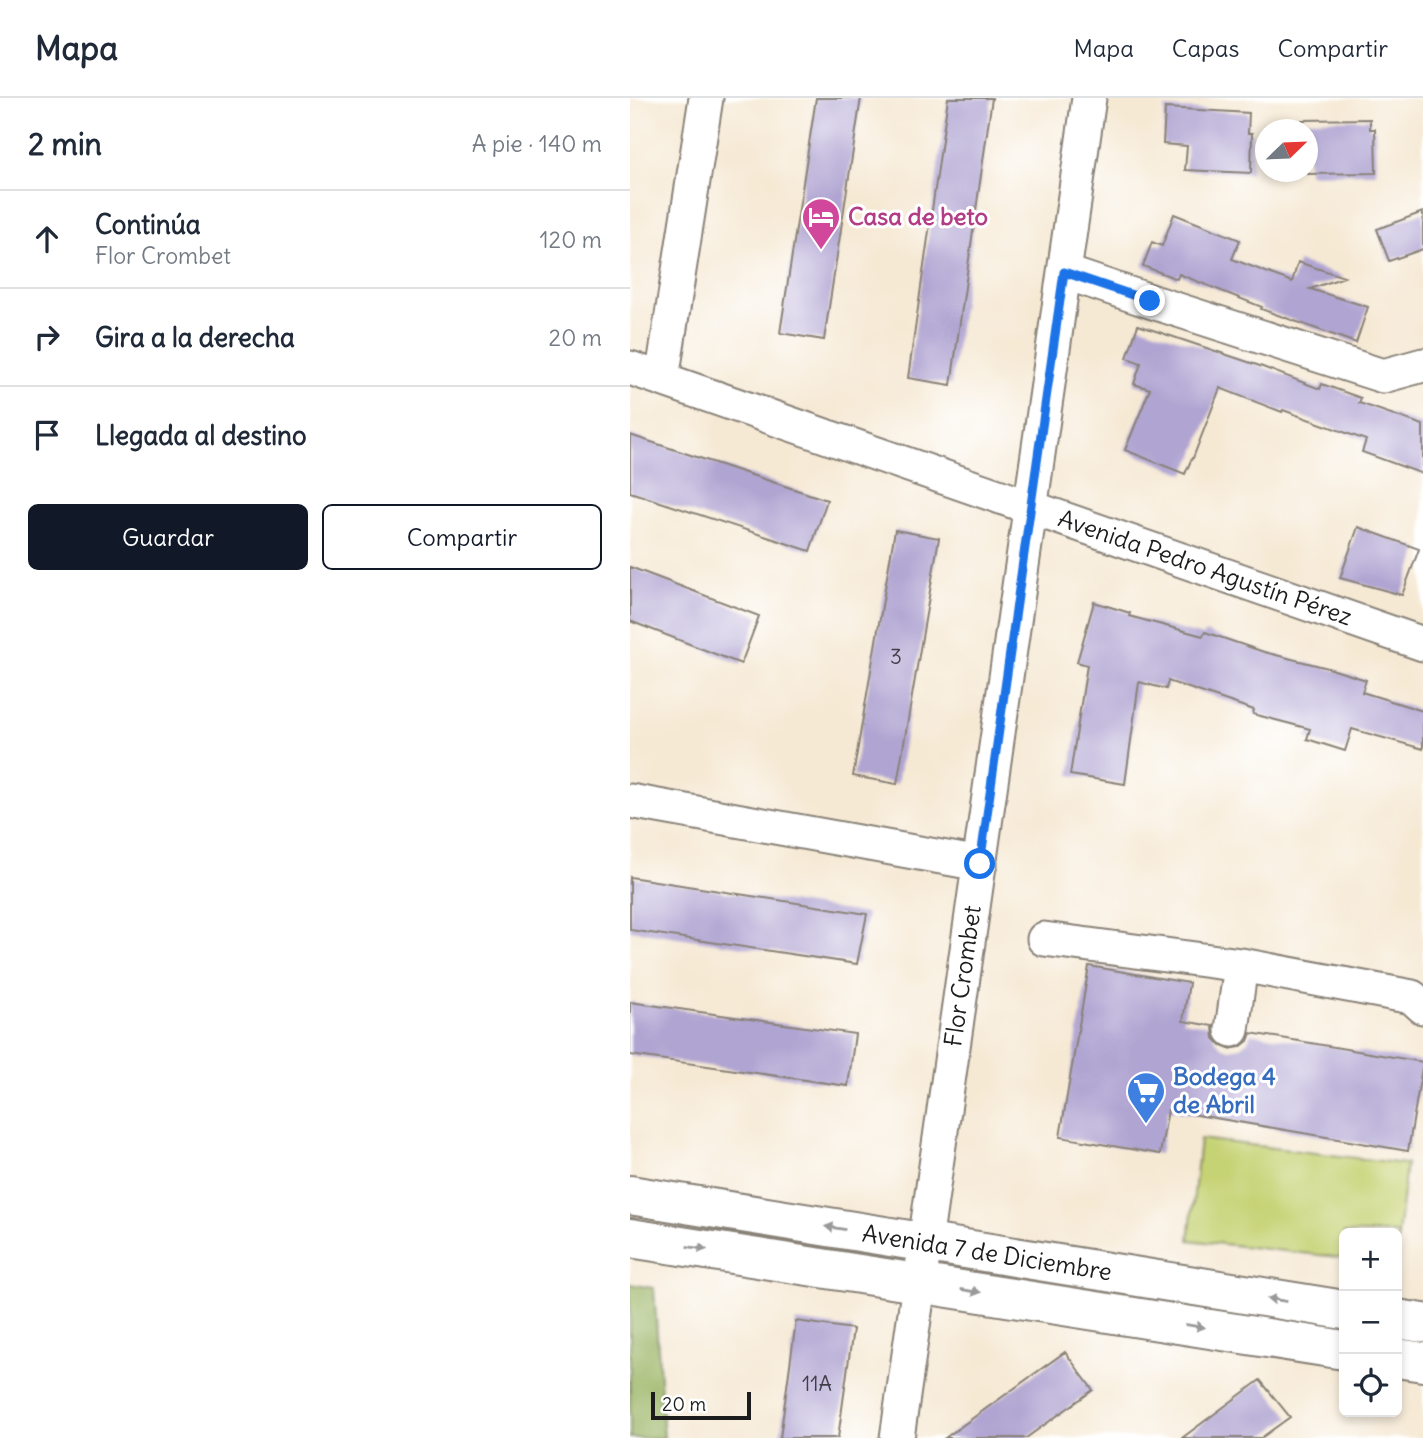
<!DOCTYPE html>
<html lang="es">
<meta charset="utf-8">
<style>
:root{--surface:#fff;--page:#f2f2f3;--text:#1f2937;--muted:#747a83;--line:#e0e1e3;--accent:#111827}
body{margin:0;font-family:Delius,sans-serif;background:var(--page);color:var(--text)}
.controls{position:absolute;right:21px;bottom:21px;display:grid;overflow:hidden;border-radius:10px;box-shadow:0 4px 10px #0003}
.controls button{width:63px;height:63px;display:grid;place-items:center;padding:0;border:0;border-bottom:2px solid var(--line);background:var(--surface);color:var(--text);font:35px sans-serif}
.compass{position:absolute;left:625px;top:21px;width:63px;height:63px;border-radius:50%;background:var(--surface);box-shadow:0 4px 10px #0003;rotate:67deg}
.scale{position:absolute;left:21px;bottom:18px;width:100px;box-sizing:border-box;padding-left:7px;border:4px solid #1c1c1c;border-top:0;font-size:19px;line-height:24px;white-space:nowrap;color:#1c1c1c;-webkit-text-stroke:5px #fff;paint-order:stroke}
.stop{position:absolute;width:21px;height:21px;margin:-16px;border:5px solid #1a73e8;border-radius:50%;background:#fff}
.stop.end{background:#1a73e8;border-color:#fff;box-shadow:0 2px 7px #0008}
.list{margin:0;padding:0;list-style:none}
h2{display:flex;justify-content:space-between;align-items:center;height:91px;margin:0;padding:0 28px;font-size:30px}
h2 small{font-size:23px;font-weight:400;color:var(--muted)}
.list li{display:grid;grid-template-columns:46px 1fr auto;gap:21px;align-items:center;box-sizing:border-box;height:98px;padding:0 28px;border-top:2px solid var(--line)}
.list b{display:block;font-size:26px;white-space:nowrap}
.list p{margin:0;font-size:23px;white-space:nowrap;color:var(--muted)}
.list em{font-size:23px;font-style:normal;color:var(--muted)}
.actions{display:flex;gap:14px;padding:21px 28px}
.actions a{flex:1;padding:16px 0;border:2px solid var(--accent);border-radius:10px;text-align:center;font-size:24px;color:var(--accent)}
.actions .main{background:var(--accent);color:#fff}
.icon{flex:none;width:38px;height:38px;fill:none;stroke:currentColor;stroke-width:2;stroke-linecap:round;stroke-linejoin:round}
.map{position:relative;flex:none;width:793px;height:1340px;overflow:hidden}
header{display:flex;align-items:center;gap:42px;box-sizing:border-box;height:98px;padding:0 35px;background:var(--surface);border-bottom:2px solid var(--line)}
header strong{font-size:33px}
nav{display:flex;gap:38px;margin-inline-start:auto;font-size:24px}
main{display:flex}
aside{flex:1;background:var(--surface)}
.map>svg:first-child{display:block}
</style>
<header>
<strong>Mapa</strong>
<nav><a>Mapa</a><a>Capas</a><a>Compartir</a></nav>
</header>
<main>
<aside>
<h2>2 min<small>A pie · 140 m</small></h2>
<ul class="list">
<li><svg class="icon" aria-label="ahead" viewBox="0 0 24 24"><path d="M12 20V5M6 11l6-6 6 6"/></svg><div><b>Continúa</b><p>Flor Crombet</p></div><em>120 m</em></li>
<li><svg class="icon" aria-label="right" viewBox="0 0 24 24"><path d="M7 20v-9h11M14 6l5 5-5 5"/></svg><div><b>Gira a la derecha</b></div><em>20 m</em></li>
<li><svg class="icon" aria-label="arrive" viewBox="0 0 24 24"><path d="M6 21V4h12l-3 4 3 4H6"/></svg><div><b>Llegada al destino</b></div></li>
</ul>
<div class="actions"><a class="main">Guardar</a><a>Compartir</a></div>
</aside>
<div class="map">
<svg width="793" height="1340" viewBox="0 0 793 1340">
<rect width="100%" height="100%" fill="#fff"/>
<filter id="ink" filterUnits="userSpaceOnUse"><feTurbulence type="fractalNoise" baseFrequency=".0143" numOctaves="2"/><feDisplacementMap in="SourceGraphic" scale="14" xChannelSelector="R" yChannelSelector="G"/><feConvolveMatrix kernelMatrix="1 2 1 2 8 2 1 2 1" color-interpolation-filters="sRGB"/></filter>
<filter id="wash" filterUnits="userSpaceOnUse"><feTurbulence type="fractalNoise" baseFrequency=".00686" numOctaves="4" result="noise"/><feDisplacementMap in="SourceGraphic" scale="28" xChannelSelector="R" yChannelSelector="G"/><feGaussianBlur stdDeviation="1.57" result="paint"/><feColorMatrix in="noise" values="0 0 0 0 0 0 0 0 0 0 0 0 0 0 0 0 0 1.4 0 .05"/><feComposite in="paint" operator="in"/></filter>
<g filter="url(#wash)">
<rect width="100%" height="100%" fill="#f6e9d4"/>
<!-- green -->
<path fill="#c6d375" stroke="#717848" stroke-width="2" d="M 570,1041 L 776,1066 L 767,1147 L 767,1135 L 714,1135 L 714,1160 L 559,1142 Z"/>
<!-- forest -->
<path fill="#9cb566" stroke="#5c6841" stroke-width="2" d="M 0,1186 L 24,1190 L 34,1340 L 0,1340 Z"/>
<g id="blocks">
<!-- building -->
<path fill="#b0a4d2" d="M 186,0 L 231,0 L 194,242 L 150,235 Z
M 318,0 L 362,0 L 321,287 L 278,280 Z
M 535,10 L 619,15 L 618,35 L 622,35 L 621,75 L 555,72 L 557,48 L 533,46 Z
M 740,21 L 740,31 L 745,31 L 746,75 L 678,76 L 677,32 L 673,32 L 672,22 Z
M 793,114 L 793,151 L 759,163 L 747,131 Z
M 544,116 L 610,142 L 602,161 L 662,184 L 668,164 L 714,179 L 680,191 L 738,209 L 726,245 L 631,211 L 632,209 L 549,176 L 547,181 L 513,168 L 522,144 L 532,148 Z
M 508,227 L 630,268 L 690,291 L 692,286 L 731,300 L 729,305 L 793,327 L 793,376 L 732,354 L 736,342 L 653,312 L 652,314 L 590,290 L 563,360 L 562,360 L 555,376 L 495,352 L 520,291 L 504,286 L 511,265 L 497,260 Z
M 0,337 L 197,402 L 180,453 L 0,394 Z
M 728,429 L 789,451 L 772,497 L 710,480 Z
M 265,432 L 309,440 L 267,686 L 223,678 Z
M 0,469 L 129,518 L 111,566 L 0,523 Z
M 464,504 L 500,515 L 499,518 L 573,538 L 575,534 L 634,554 L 698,570 L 736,582 L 732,594 L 793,613 L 793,651 L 722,631 L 715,653 L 677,641 L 680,631 L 623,616 L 624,612 L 538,583 L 536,591 L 509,584 L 495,686 L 440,677 L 457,567 L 447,564 Z
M 0,779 L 237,816 L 227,866 L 0,832 Z
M 459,868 L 559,885 L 553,923 L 583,928 L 584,940 L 591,948 L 599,951 L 610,949 L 618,943 L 621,935 L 793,964 L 778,1053 L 538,1012 L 530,1056 L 430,1039 Z
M 0,904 L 225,936 L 218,988 L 0,957 Z
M 166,1223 L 223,1231 L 208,1340 L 150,1340 Z
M 435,1254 L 463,1292 L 396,1340 L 315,1340 Z
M 630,1282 L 660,1319 L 631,1340 L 552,1340 Z"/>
</g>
</g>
<g filter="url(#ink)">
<use href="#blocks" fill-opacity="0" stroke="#898278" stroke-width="2"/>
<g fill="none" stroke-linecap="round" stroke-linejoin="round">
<defs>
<path id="minor" d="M 434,174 L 520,203 L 753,278 L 793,267
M 0,270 L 793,546
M 32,281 L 76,0
M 0,703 L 350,766
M 414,841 L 611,867 L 782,899 L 793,909
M 602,932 L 611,867
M 267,1340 L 459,0"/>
<path id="major" d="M 0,1097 L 714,1212
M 0,1140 L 714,1252
M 767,1221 L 793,1225
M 767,1260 L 793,1264"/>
</defs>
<!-- minor casing -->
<use href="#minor" stroke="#898278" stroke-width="37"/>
<!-- major casing -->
<use href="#major" stroke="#898278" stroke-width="42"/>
<!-- minor -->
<use href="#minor" stroke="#fff" stroke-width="33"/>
<!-- major -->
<use href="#major" stroke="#fff" stroke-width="38"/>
</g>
<!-- one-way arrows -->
<defs><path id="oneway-solid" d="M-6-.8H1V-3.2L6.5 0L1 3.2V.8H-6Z" transform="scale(1.75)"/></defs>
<g fill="#999">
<use href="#oneway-solid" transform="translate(205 1130) rotate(-171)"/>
<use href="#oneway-solid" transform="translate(67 1150) rotate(9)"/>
<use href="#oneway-solid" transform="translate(341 1193) rotate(9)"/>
<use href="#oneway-solid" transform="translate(647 1202) rotate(-171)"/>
<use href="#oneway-solid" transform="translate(565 1228) rotate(9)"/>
</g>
</g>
<g fill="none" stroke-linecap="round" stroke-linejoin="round" filter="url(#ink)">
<!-- route -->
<path stroke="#1a73e8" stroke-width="9" d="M 350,766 L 434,174 L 520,203"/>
</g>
<!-- icons -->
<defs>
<symbol id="hotel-pin" viewBox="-11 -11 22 30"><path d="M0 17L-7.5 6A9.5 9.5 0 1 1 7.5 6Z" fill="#d1479c" stroke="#fff"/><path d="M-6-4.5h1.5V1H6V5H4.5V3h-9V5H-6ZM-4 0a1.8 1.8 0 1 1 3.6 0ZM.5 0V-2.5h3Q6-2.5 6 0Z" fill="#fff"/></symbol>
<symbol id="supermarket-pin" viewBox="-11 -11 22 30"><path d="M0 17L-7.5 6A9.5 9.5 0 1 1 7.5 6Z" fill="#3f7fe0" stroke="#fff"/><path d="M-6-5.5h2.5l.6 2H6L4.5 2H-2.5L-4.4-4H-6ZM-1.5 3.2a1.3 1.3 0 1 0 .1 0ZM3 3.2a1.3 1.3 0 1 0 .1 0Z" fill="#fff"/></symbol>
</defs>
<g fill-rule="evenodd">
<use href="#hotel-pin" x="169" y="97" width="44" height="60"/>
<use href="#supermarket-pin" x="494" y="971" width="44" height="60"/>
</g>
<g text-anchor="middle" stroke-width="6" stroke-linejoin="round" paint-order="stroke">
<!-- number labels -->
<g font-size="21" fill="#413e4a">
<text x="266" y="566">3</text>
<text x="187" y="1293">11A</text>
</g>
<!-- hotel labels -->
<g font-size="24" font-weight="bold" fill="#b23c85" stroke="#fff" text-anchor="start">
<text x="218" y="127">Casa de beto</text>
</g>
<!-- street labels -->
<g font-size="24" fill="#1c1c1c" stroke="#fff">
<text transform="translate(575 470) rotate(19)" y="8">Avenida Pedro Agustín Pérez</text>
<text transform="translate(333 878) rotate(-82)" y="8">Flor Crombet</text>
<text transform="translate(357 1155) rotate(9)" y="8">Avenida 7 de Diciembre</text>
</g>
<!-- shop labels -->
<g font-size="24" font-weight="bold" fill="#366cbe" stroke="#fff" text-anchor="start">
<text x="543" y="987">Bodega 4<tspan x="543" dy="28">de Abril</tspan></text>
</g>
</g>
</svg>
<div class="controls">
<button>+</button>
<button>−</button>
<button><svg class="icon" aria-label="locate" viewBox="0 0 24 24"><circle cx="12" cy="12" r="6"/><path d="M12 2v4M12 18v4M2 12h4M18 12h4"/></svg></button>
</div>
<svg class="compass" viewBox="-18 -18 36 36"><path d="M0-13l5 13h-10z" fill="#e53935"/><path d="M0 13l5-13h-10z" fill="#747a83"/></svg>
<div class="scale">20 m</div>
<div class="stop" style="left:350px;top:766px"></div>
<div class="stop end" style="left:520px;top:203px"></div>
</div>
</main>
